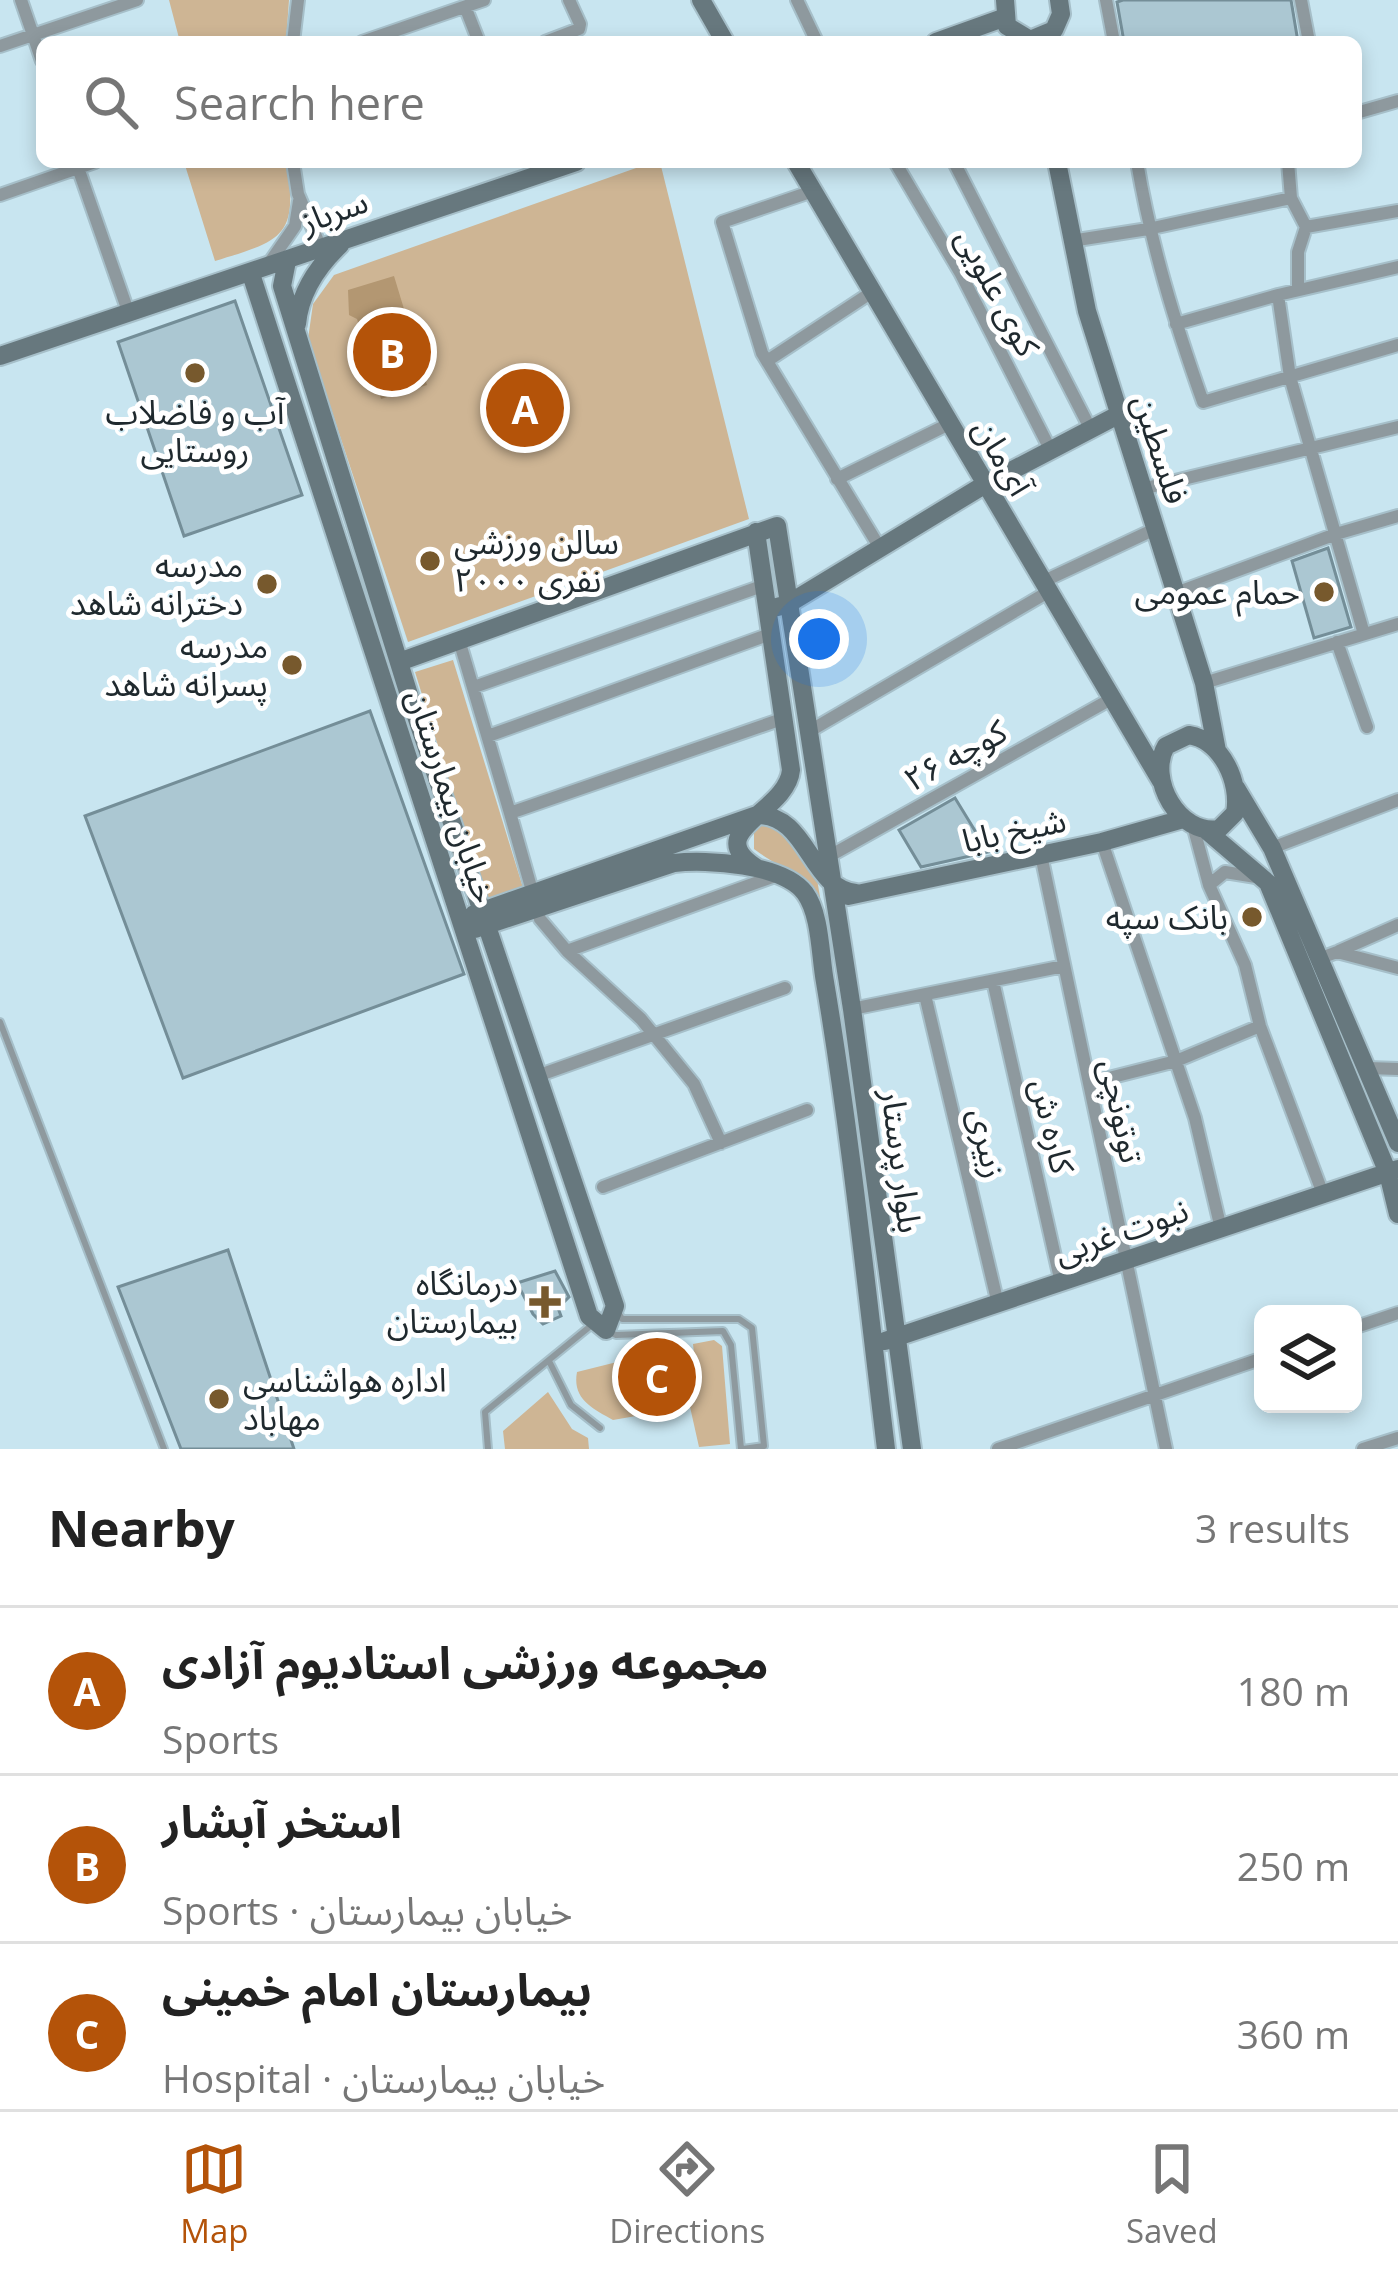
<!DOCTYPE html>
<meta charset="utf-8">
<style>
:root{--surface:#fff;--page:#f2f2f2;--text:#222;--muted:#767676;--line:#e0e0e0;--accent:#b45309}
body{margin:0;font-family:"Open Sans","Noto Sans Arabic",sans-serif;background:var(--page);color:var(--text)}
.controls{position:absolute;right:36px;bottom:36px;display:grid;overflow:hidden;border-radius:18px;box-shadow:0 6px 18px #0003}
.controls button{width:108px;height:108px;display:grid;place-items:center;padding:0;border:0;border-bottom:3px solid var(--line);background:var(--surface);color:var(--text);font:60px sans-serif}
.you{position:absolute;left:819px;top:639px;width:42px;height:42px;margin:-30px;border:9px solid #fff;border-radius:50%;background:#1a73e8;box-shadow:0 0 0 18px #1a73e833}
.badge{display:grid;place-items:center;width:78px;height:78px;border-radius:50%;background:var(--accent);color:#fff;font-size:39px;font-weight:700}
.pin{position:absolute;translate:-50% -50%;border:6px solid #fff;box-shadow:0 3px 12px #0006}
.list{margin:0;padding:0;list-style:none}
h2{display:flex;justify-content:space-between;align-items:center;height:156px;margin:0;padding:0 48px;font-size:51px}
h2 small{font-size:39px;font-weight:400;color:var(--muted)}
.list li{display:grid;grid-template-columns:78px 1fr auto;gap:36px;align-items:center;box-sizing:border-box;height:168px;padding:0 48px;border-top:3px solid var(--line)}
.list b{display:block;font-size:45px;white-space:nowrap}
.list p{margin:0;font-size:39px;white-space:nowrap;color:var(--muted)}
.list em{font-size:39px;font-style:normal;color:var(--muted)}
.icon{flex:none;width:66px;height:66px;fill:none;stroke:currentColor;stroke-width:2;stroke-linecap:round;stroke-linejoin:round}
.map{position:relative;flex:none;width:1398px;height:1449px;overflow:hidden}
.search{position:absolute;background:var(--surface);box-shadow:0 6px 18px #0003;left:36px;right:36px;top:36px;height:132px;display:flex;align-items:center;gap:30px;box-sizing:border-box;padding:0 42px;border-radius:18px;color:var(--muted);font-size:45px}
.sheet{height:660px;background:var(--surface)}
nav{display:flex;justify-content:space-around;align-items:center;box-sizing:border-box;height:168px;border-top:3px solid var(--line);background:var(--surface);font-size:33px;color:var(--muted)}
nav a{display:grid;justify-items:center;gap:6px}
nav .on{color:var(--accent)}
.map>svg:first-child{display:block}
</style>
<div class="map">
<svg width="1398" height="1449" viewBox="0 0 1398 1449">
<rect width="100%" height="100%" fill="#c8e5f0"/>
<!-- green -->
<path fill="#ceb594" d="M 169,0 L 289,0 L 286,42 L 180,42 Z
M 184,162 L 287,162 C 298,237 283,240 215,261 Z
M 653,162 L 660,162 L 749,519 L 408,642 L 308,339 L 313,304 L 334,275 Z
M 453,660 L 524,891 L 487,904 L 415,672 Z
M 772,823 L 781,827 L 817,879 L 824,921 C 807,867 792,878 754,849 L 754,832 L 761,825 Z
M 714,1340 L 722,1346 L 730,1444 L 699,1447 L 688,1398 L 697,1381 L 693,1344 Z
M 673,1348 C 681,1380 679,1385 659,1412 L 613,1420 C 592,1408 572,1399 577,1372 Z
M 548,1392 L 572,1429 L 588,1438 L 589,1449 L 505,1449 L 503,1431 Z"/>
<!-- water -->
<path fill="#b39772" d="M 394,276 L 427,385 L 381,399 L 357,319 L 349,315 L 348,290 Z"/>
<!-- building -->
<path fill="#abc7d2" stroke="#748e98" stroke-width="3" d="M 1123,0 L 1291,0 L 1298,42 L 1124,42 L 1117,2 Z
M 235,301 L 302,495 L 184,536 L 118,342 Z
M 1328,548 L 1351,627 L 1314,638 L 1292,561 Z
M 370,711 L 464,974 L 183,1078 L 85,816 Z
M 955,798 L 988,852 L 921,867 L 899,830 Z
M 228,1250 L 294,1449 L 181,1449 L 118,1287 Z
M 555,1271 L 569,1297 L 558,1308 L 561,1316 L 543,1324 L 533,1314 L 517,1283 Z"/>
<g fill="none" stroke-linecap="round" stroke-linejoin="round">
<defs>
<path id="lane" d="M 0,1022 L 164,1449
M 619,1314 L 622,1319 L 739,1319 L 752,1328 L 764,1446 L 743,1449
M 609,1332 L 616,1335 L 723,1331 L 731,1345 L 741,1449
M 550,1363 L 571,1405 L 600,1428
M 488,1449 L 485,1412 L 593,1324"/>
<path id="street" d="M 21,0 L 42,61
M 797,0 L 817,42
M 1106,0 L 1114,42
M 1301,0 L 1309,42
M 466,9 L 479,42
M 293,42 L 298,0
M 362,42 L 484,0
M 545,42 L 579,29 L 580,24 L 569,0
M 0,46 L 137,0
M 1356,113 L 1398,101
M 76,162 L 129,314
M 293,162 L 298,194 L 321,248
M 895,162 L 961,274 L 1050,449
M 954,162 L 1090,428
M 1137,162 C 1151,245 1175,323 1203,402 L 1398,345
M 1288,162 L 1291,198 L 1306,227 L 1298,252 L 1298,290
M 813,191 L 722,222 L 762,353 L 880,548
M 0,195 L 95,162
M 1306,227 L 1398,211
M 1071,241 L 1148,229 L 1291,198
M 270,262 L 295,226 L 299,201
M 1278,295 L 1290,377 L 1364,634
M 1176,324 L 1278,295 L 1398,267
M 767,361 L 872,292
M 837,479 L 949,424
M 1142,489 L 1398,427
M 1042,582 L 1155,529
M 1176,593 L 1336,534 L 1398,516
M 459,640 L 510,813
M 1337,642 L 1367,727
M 1204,683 L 1398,624
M 474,687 L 765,585
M 808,732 L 1048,592
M 488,736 L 773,633
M 1194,829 L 1209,885 L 1245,965 L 1260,1026 L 1323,1194
M 1102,842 L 1195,1118 L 1221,1229
M 1272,848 L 1398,800
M 1041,855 L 1166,1449
M 826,858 L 1111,699
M 1209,885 L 1225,872 L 1256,877
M 567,951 L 775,876
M 1339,951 L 1398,925
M 1321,958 L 1337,952 L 1398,968
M 993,981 L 1061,1283
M 925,995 L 998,1304
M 852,1009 L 1064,966
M 1368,1068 L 1398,1069
M 537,1076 L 785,988
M 1089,1083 L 1176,1061 L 1260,1026
M 721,1143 L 694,1084 L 641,1019 L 567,951 L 540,919 L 510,813 L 785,718
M 603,1187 L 807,1110
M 1353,1328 L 1398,1313
M 998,1449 L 1263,1358
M 1363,1449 L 1398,1438"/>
<path id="secondary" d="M 701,0 L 725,42
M 1005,0 L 1007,26 L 1030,40 L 1054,30 L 1061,14 L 1059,0
M 936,42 L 1003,18
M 796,162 L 1161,781
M 1057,162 L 1087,311 L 1204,683 L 1217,751
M 251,274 L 589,1316 L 606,1330 L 615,1306 L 410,698 L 282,286 L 287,261
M 297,324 C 300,292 317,267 340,245
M 0,356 L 576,162
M 756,532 L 791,770 C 787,813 699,831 757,868
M 770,609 L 788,604 L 984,485 L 1118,415
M 399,662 L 777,526 L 852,1009 L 912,1449
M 1189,735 C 1221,740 1241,782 1235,813 L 1219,829 C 1179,836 1147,779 1166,746 Z
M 1236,788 L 1272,848 L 1398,1143
M 1207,831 L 1268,883 L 1388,1173 L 1398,1214
M 848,896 L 1102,842 L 1183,819
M 474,914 L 757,815 C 808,814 810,889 856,893
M 475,929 L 674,863 C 707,859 783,864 805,893 C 821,915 820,956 825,982 C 851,1137 867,1294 886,1449
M 885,1341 L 1398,1169"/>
</defs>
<!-- lane casing -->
<use href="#lane" stroke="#a6bfc9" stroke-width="10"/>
<!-- street casing -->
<use href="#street" stroke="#a6bfc9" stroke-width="16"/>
<!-- secondary casing -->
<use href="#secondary" stroke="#a6bfc9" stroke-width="22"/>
<!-- lane -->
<use href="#lane" stroke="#8e999e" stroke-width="6"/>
<!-- street -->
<use href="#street" stroke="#8e999e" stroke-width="12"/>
<!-- secondary -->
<use href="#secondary" stroke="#67787e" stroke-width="18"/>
</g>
<!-- markers -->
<g fill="#77592d" stroke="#fff" stroke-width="4.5">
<circle cx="195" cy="373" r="12"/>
<circle cx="430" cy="561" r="12"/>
<circle cx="267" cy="584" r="12"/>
<circle cx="1324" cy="592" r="12"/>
<circle cx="292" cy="665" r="12"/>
<circle cx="1252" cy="917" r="12"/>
<path d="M539 1284h12v12h12v12h-12v12h-12v-12h-12v-12h12z"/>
<circle cx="219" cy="1399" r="12"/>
</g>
<g text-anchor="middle" stroke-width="10" stroke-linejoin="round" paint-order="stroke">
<!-- street labels -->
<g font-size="33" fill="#1f292e" stroke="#fff">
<text transform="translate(334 211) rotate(-20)" y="12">سرباز</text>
<text transform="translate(998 292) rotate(62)" y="12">کوی علویی</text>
<text transform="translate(1161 449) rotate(72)" y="12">فلسطین</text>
<text transform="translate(1003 457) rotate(60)" y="12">آی‌مان</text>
<text transform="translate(955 755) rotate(-29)" y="12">کوچه ۲۶</text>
<text transform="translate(452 796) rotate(72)" y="12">خیابان بیمارستان</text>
<text transform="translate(1014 830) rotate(-12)" y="12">شیخ بابا</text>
<text transform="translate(1122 1111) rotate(78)" y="12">توتونچی</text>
<text transform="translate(1053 1126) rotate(77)" y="12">کاره ش</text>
<text transform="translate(988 1143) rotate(77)" y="12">زبیری</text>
<text transform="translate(902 1161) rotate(83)" y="12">بلوار پرستار</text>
<text transform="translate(1121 1231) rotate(-19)" y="12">نبوت غربی</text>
</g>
<!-- poi labels -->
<g font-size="33" fill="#1f292e" stroke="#fff" text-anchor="end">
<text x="195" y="424" text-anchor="middle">آب و فاضلاب<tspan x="195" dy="38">روستایی</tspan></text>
<text x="454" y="554" text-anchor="start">سالن ورزشی<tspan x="454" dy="38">۲۰۰۰ نفری</tspan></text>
<text x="243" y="577">مدرسه<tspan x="243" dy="38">دخترانه شاهد</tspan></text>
<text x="1300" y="604">حمام عمومی</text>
<text x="268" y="658">مدرسه<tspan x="268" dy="38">پسرانه شاهد</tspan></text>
<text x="1228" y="929">بانک سپه</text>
<text x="518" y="1295">درمانگاه<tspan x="518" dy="38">بیمارستان</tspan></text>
<text x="243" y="1392" text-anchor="start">اداره هواشناسی<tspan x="243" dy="38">مهاباد</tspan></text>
</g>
</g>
</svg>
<div class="controls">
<button><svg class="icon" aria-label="layers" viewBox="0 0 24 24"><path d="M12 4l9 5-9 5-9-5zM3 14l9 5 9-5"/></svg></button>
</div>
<div class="you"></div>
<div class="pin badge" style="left:525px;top:408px">A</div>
<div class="pin badge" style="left:392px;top:352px">B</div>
<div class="pin badge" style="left:657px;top:1377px">C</div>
<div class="search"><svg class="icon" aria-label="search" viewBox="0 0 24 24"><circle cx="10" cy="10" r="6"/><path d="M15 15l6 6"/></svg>Search here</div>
</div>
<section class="sheet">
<h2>Nearby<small>3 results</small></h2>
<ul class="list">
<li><span class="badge">A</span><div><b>مجموعه ورزشی استادیوم آزادی</b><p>Sports</p></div><em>180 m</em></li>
<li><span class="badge">B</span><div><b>استخر آبشار</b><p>Sports · خیابان بیمارستان</p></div><em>250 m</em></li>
<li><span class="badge">C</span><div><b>بیمارستان امام خمینی</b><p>Hospital · خیابان بیمارستان</p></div><em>360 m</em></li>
</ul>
</section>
<nav>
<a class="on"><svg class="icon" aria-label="map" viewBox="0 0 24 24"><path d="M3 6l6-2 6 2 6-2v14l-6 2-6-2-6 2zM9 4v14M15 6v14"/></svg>Map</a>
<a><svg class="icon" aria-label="directions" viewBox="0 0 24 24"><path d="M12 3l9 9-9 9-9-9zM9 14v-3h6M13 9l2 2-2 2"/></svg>Directions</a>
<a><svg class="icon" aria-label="saved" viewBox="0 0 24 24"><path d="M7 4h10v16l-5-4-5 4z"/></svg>Saved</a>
</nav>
